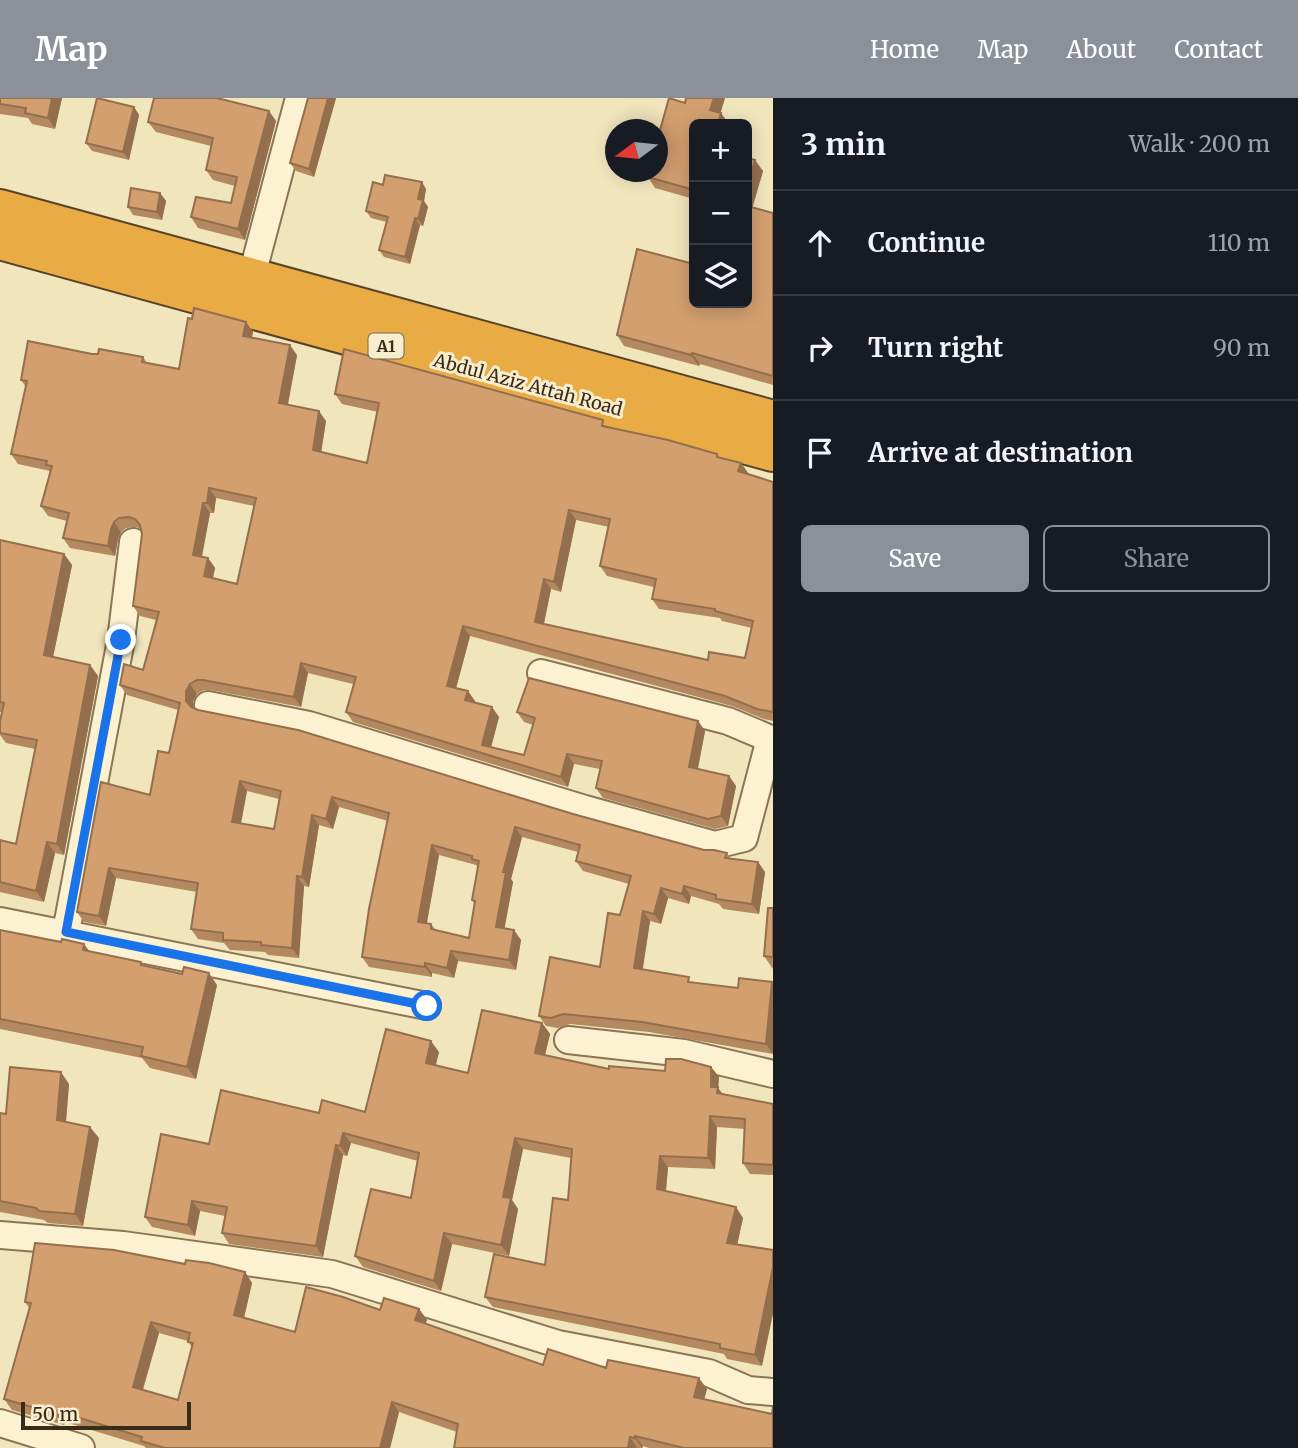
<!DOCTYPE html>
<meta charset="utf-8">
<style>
:root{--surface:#171b24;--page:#20242c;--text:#f1f3f6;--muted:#9ea1a6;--line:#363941;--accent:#8c9099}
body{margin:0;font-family:Merriweather,serif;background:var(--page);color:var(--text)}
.controls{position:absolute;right:21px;top:21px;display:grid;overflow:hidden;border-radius:10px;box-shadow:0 4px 18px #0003}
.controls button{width:63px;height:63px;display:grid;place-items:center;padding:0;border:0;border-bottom:2px solid var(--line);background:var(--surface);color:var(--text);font:35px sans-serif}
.compass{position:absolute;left:605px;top:21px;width:63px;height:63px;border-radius:50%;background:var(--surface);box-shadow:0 4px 18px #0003;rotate:255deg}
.scale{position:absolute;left:21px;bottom:18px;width:170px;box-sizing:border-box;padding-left:7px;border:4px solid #382b1a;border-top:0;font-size:19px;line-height:24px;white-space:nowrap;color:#382b1a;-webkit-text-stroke:5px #f8eecd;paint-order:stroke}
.stop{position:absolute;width:21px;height:21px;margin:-16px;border:5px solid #1a73e8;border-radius:50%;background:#fff}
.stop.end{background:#1a73e8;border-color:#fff;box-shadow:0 2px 7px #0008}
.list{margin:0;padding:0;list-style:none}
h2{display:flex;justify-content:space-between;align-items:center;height:91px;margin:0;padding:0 28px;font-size:30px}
h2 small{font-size:23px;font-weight:400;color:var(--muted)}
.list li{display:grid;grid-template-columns:46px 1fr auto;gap:21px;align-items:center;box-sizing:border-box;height:105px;padding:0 28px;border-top:2px solid var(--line)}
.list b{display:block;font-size:26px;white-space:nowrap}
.list em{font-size:23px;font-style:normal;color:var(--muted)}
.actions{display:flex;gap:14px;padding:21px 28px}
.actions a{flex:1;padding:16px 0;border:2px solid var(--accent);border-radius:10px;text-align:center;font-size:24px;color:var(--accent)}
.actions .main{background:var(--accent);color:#fff}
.icon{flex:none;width:38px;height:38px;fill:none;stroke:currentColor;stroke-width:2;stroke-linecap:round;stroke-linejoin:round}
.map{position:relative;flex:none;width:773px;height:1350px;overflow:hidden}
header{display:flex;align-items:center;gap:42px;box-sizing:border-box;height:98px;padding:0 35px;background:var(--accent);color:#fff}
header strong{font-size:33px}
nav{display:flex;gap:38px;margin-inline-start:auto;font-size:24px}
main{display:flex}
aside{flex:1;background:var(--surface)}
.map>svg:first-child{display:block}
</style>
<header>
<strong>Map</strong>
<nav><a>Home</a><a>Map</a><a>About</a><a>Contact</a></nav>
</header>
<main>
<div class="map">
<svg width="773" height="1350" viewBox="0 0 773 1350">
<rect width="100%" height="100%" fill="#f1e5bc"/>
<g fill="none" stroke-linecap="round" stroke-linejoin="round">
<defs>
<path id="minor" d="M 252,177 L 299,0
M 541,575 L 728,623 L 773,642
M 208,607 L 309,627 L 585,711 L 715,747 L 744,740 L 770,641
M 0,823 L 427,908
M 66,834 L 121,542 L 133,444
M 568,942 L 684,955 L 773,976
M 0,1137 L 123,1147 L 332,1176 L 558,1246 L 709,1275 L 748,1292 L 773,1294
M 0,1325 L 81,1350"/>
<path id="highway" d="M 0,111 C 258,179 515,252 773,322
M 0,142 L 773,354"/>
</defs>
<!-- minor casing -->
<use href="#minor" stroke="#8a7554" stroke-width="30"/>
<!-- highway casing -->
<use href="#highway" stroke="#574229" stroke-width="42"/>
<!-- minor -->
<use href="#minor" stroke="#fcf1d0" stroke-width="26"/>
<!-- highway -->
<use href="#highway" stroke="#e9ac44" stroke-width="38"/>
</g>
<!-- wall -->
<path fill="#b5895f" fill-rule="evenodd" d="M 0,0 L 62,0 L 55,31 L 32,26 L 28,20 L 0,16 Z
M 308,0 L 336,0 L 314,79 L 296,73 L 290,65 Z
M 669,0 L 685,5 L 686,0 L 725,0 L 720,15 L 729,26 L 694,26 L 694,101 L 655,90 L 648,79 L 649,74 L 657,74 L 657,43 Z
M 134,9 L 139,17 L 129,62 L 92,53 L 86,45 Z
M 276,23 L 245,142 L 198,130 L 191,119 L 231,105 L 235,88 L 213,82 L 206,72 L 211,48 L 156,34 L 148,24 Z
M 747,60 L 763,73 L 752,109 L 773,115 L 773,287 L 700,266 L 699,268 L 624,248 L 617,237 L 747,205 Z
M 383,87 L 426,91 L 424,103 L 428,109 L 423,128 L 420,127 L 410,166 L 384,159 L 379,152 L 387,124 L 371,120 L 366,113 Z
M 160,95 L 166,103 L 162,122 L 133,117 L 128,109 Z
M 246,224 L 253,234 L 252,239 L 297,257 L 288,307 L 326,323 L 321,354 L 367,365 L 378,314 L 342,306 L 335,296 L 608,329 L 717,356 L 720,359 L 741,365 L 748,375 L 747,376 L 773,384 L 773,623 L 764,621 L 732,608 L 470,538 L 456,590 L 475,603 L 474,604 L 499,619 L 491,649 L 524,657 L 533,627 L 524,624 L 517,614 L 698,623 L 705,633 L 698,671 L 729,678 L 736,688 L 728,728 L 715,731 L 603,700 L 596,690 L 600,671 L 574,666 L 568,689 L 353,624 L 346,614 L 353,586 L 308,575 L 301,609 L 210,592 L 204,592 L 197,596 L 193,603 L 193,610 L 198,612 L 704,752 L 727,755 L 730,760 L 758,764 L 765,774 L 759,816 L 723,811 L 719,806 L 691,798 L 689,806 L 668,800 L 661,826 L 650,823 L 643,871 L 693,885 L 738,890 L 773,956 L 649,934 L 570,926 L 558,930 L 546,928 L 539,918 L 600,869 L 620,817 L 629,786 L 583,773 L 576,763 L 578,754 L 522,739 L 511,781 L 513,784 L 504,830 L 521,842 L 516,872 L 458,863 L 454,880 L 432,875 L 432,879 L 369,869 L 362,859 L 388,723 L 339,709 L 333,731 L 319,727 L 309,789 L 304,788 L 299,860 L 268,857 L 265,854 L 230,852 L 224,845 L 198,841 L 191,831 L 197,794 L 116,780 L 106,828 L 84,824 L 77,814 L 150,697 L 169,655 L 178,612 L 127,597 L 120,587 L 143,572 L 156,522 L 140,518 L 133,508 L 142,436 L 141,431 L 136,429 L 126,430 L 121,434 L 118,441 L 115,458 L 70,450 L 63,440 L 67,423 L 48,418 L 41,408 L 50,373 L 18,366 L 11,356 L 26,289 L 21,282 L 92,256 L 143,259 L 147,265 L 179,271 ZM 216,400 L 254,408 L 237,486 L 213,480 L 215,470 L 208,460 L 202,459 L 210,415 L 214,415 ZM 576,422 L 609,429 L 600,468 L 607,478 L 654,489 L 652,501 L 659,511 L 720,520 L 722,523 L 752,530 L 745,560 L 708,562 L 544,526 L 551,491 L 561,494 ZM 247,693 L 279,701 L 274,731 L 241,726 ZM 439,757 L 476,767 L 478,770 L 472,802 L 475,806 L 469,840 L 436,832 L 431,826 L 427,825 Z
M 0,442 L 64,456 L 72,467 L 53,559 L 90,567 L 98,578 L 64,757 L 55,755 L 44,804 L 0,794 L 0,742 L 16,746 L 35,651 L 6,645 L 0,637 L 0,623 L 2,614 L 0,614 Z
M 773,810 L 773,871 L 764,858 Z
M 0,832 L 90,853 L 141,864 L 144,867 L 217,887 L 196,981 L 150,970 L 142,960 L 0,931 Z
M 542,925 L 550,936 L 545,957 L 609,971 L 665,973 L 711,969 L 719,979 L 718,990 L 723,996 L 773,1006 L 773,1077 L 750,1076 L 743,1065 L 745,1031 L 717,1029 L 715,1071 L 668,1069 L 666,1093 L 743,1120 L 737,1147 L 762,1268 L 727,1261 L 724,1256 L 493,1209 L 485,1199 L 545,1167 L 568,1102 L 571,1060 L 523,1051 L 512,1102 L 518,1111 L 509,1158 L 452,1146 L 441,1193 L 363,1169 L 355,1158 L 411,1100 L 418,1063 L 351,1045 L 347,1058 L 343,1057 L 323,1159 L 229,1146 L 222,1135 L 225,1118 L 200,1113 L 195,1138 L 152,1129 L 145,1119 L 209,1046 L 319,1015 L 365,1014 L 439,954 L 436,967 L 468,975 Z
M 69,986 L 66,1024 L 99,1040 L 83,1128 L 48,1125 L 44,1122 L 0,1114 L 0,1015 L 6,1016 Z
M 185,1166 L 245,1174 L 252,1185 L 244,1220 L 295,1234 L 380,1212 L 419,1211 L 427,1222 L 425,1226 L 543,1267 L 606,1270 L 707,1291 L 704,1301 L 773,1350 L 649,1350 L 643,1348 L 642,1350 L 454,1350 L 457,1334 L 399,1314 L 390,1350 L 146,1350 L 144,1348 L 65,1324 L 64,1327 L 12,1312 L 4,1301 L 30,1211 L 25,1204 ZM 159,1235 L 188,1243 L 192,1250 L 178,1302 L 143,1292 Z"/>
<!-- shaded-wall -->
<path fill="#946f4e" d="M 52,0 L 62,0 L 55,31 L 48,20 Z
M 328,0 L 336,0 L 314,79 L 309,71 Z
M 714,0 L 725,0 L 718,23 L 710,12 Z
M 134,9 L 139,17 L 129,62 L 123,54 Z
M 269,13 L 276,23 L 245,142 L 238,131 Z
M 721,15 L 729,26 L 718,26 Z
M 755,62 L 763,73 L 750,118 L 747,113 L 747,91 Z
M 422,84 L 426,91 L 424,103 L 428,109 L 423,128 L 418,121 L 418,101 Z
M 160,95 L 166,103 L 162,122 L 157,114 Z
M 415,120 L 420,127 L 410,166 L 405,159 Z
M 246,224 L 253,234 L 250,248 L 243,238 Z
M 290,247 L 297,257 L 286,315 L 279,305 Z
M 692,255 L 700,266 L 699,268 L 691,257 Z
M 319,313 L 326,323 L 320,362 L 313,352 Z
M 741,365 L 748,375 L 745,383 L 738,373 Z
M 209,390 L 216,400 L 214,415 L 207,405 Z
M 203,405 L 210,415 L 200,467 L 193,457 Z
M 569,412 L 576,422 L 561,494 L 554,484 Z
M 114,424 L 121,434 L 118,441 L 115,458 L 108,448 L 111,431 Z
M 64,456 L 72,467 L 51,569 L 44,557 Z
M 208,460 L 215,470 L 211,488 L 204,478 Z
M 544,481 L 551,491 L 542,534 L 535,524 Z
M 463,528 L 470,538 L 454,598 L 447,588 Z
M 301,565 L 308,575 L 301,609 L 294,599 Z
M 90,567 L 98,578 L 64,757 L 57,746 Z
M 190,586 L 197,596 L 193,603 L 193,613 L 186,603 L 186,593 Z
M 468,593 L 475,603 L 472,612 L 465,602 Z
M 492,609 L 499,619 L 489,657 L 482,647 Z
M 698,623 L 705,633 L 696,679 L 689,669 Z
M 567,656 L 574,666 L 568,689 L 561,679 Z
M 729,678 L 736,688 L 728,728 L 721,718 Z
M 240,683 L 247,693 L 239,734 L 232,724 Z
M 332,699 L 339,709 L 333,731 L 326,721 Z
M 312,717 L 319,727 L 309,789 L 302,779 Z
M 515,729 L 522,739 L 511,781 L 513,784 L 503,839 L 496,829 L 503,774 Z
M 47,744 L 55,755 L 44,804 L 36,793 Z
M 432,747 L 439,757 L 425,834 L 418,824 Z
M 758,764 L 765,774 L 759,816 L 752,806 Z
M 109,770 L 116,780 L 106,828 L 99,818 Z
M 297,778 L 304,788 L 299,860 L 292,850 Z
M 684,788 L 691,798 L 689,806 L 682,796 Z
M 661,790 L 668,800 L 661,826 L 654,816 Z
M 643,813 L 650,823 L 641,880 L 634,870 Z
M 514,832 L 521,842 L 516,872 L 509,862 Z
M 84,846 L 93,858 L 83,852 Z
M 451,853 L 458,863 L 454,880 L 447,870 Z
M 425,865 L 432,875 L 432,879 L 425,869 Z
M 209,875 L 217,887 L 196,981 L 187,969 Z
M 772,884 L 773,885 L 773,956 L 766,946 Z
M 542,925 L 550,936 L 543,965 L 535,955 Z
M 431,943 L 439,954 L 433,976 L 426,965 Z
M 711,969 L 719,979 L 718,990 L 725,1000 L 724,1006 L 711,989 Z
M 61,974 L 69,986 L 65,1034 L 57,1022 Z
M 710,1018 L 717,1029 L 715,1071 L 708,1060 Z
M 90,1029 L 99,1040 L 83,1128 L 75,1116 Z
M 343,1035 L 351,1045 L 347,1058 L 340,1048 Z
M 515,1040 L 523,1051 L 512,1102 L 518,1111 L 509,1158 L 501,1147 L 503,1099 Z
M 336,1047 L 343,1057 L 323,1159 L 316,1148 Z
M 660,1058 L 668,1069 L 665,1102 L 657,1091 Z
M 192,1103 L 200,1113 L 195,1138 L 188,1127 Z
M 736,1109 L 743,1120 L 735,1156 L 727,1145 Z
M 444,1135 L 452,1146 L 441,1193 L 434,1183 Z
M 773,1169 L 773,1216 L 762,1268 L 755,1257 Z
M 245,1174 L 252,1185 L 242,1228 L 234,1217 Z
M 419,1211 L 427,1222 L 423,1233 L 415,1222 Z
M 151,1224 L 159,1235 L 140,1300 L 133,1289 Z
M 699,1280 L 707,1291 L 702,1310 L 694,1299 Z
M 392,1304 L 399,1314 L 390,1350 L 380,1350 Z
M 57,1313 L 65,1324 L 64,1327 L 56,1316 Z
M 635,1338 L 643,1348 L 642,1350 L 635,1340 Z
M 630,1339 L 637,1350 L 628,1350 Z"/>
<!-- building -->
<path fill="#d39f6f" stroke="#946f4e" stroke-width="2" fill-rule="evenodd" d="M 0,0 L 52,0 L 48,20 L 25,15 L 26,10 L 0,6 Z
M 97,0 L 134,9 L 123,54 L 86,45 Z
M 154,0 L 217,0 L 269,13 L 238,131 L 191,119 L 196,99 L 231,105 L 237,79 L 206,72 L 213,40 L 148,24 Z
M 308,0 L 328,0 L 309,71 L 290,65 Z
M 669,0 L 685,5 L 686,0 L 714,0 L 710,12 L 721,15 L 718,26 L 694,26 L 694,92 L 648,79 L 649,74 L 657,74 L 657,43 Z
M 747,60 L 755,62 L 747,91 Z
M 385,77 L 422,84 L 418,101 L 423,102 L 418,121 L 415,120 L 405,159 L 379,152 L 388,119 L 366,113 L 373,84 L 383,87 Z
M 131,90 L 160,95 L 157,114 L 128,109 Z
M 747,108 L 773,115 L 773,278 L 692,255 L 691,257 L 617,237 L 637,151 L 694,166 L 694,205 L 747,205 L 747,138 L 749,129 L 747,128 Z
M 194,210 L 246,224 L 243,238 L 290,247 L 279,305 L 319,313 L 313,352 L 367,365 L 379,305 L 335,296 L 344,251 L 603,322 L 602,328 L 668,342 L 717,356 L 717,359 L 741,365 L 738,373 L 773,384 L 773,614 L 757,611 L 725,598 L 463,528 L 447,588 L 468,593 L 465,602 L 492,609 L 482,647 L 524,657 L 535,620 L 517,614 L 529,580 L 698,623 L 689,669 L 729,678 L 721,718 L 708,721 L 596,690 L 602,663 L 567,656 L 561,679 L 346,614 L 356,579 L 301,565 L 294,599 L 203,582 L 197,582 L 190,586 L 186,593 L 186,603 L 191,609 L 198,612 L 298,632 L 573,716 L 704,752 L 714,752 L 727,755 L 725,760 L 758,764 L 752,806 L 716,801 L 716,797 L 684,788 L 682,796 L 661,790 L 654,816 L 643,813 L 634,870 L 689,879 L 688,884 L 738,890 L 739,880 L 772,884 L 766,946 L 642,924 L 563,916 L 551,920 L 539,918 L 550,859 L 600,869 L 608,815 L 620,817 L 631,778 L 576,763 L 580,747 L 515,729 L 503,774 L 506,774 L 496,829 L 514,832 L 509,862 L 451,853 L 447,870 L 425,865 L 425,869 L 362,859 L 369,811 L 389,715 L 332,699 L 326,721 L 312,717 L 302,779 L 297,778 L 292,850 L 261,847 L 261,844 L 223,842 L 223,835 L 191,831 L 198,785 L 109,770 L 99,818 L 77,814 L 101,684 L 150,697 L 158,653 L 169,655 L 180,605 L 120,587 L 124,566 L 143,572 L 159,514 L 133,508 L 142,436 L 140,427 L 135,421 L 129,419 L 119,420 L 114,424 L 111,431 L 108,448 L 63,440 L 69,415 L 41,408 L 52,368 L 46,367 L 47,363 L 11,356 L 27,283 L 21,282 L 28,243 L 92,256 L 98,256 L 99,251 L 143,259 L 142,264 L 179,271 L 188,220 L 192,221 ZM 209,390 L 256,400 L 237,486 L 204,478 L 208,460 L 193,457 L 203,405 L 207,405 ZM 569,412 L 610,421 L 600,468 L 656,481 L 652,501 L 715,511 L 715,513 L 753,523 L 745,560 L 709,554 L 708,562 L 535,524 L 544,481 L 554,484 ZM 240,683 L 281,693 L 274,731 L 232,724 ZM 432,747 L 472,758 L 472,761 L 479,763 L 472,802 L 475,803 L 469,840 L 431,831 L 431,826 L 418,824 Z
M 0,442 L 64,456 L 44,557 L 90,567 L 57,746 L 47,744 L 36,793 L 0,784 L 0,742 L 16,746 L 37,642 L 0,635 L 0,623 L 4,605 L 0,604 Z
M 768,810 L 773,810 L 773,859 L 764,858 Z
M 0,832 L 61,844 L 62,841 L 84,846 L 83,852 L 141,864 L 141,867 L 182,876 L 184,869 L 209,875 L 187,969 L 141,958 L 143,949 L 0,921 Z
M 482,912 L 542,925 L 535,955 L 609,971 L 609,968 L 665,973 L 666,961 L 681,961 L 711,969 L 711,989 L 718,989 L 717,995 L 773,1006 L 773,1067 L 743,1065 L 745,1021 L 710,1018 L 708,1060 L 660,1058 L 657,1091 L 736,1109 L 727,1145 L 773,1152 L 773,1169 L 755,1257 L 720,1250 L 720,1246 L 485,1199 L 494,1156 L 545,1167 L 553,1100 L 568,1102 L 572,1051 L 515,1040 L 503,1099 L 511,1100 L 501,1147 L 444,1135 L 434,1183 L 355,1158 L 371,1091 L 411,1100 L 419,1055 L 343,1035 L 340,1048 L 336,1047 L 316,1148 L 222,1135 L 227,1109 L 192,1103 L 188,1127 L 145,1119 L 161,1036 L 209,1046 L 221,992 L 319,1015 L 322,1002 L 365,1014 L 386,931 L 431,943 L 426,965 L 468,975 Z
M 10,969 L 61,974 L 57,1022 L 90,1029 L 75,1116 L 39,1113 L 36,1110 L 0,1103 L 0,1015 L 6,1016 Z
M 35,1145 L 114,1152 L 185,1166 L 186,1162 L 209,1165 L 245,1174 L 234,1217 L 295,1234 L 306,1189 L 343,1199 L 380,1212 L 384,1200 L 419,1211 L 415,1222 L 543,1267 L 548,1251 L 606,1270 L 608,1262 L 699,1280 L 694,1299 L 772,1316 L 773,1308 L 773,1350 L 684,1350 L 635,1338 L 635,1340 L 630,1339 L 628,1350 L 454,1350 L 458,1326 L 392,1304 L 380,1350 L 165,1350 L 141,1343 L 142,1339 L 57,1313 L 56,1316 L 4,1301 L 31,1205 L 25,1204 ZM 151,1224 L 190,1235 L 188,1244 L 193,1245 L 178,1302 L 133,1289 Z"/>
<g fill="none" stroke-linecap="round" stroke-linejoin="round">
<!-- route -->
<path stroke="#1a73e8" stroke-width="9" d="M 121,542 L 66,834 L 427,908"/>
</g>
<g text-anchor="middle" stroke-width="6" stroke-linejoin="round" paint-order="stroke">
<!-- shield labels -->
<rect fill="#f8eecd" stroke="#726650" stroke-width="2" x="368.5" y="235.5" width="35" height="25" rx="5"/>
<g font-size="16" font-weight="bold" fill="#382b1a">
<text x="386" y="254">A1</text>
</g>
<!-- street labels -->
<g font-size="18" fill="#382b1a" stroke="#f8eecd">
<text transform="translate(528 287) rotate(15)" y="6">Abdul Aziz Attah Road</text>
</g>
</g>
</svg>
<div class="controls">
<button>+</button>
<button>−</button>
<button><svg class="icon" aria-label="layers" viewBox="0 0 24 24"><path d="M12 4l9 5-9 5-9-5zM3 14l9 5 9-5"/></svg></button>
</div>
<svg class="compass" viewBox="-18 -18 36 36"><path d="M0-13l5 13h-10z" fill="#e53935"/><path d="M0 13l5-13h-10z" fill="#9ea1a6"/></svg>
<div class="scale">50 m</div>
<div class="stop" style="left:427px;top:908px"></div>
<div class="stop end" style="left:121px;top:542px"></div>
</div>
<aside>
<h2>3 min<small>Walk · 200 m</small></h2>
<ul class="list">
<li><svg class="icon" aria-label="ahead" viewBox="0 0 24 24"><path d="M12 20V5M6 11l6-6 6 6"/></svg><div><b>Continue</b></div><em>110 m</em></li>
<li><svg class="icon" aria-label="right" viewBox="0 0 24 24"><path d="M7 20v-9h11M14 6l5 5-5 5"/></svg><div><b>Turn right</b></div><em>90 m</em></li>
<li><svg class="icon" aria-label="arrive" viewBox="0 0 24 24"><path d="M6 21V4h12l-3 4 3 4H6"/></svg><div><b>Arrive at destination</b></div></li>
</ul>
<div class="actions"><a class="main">Save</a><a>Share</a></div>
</aside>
</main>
